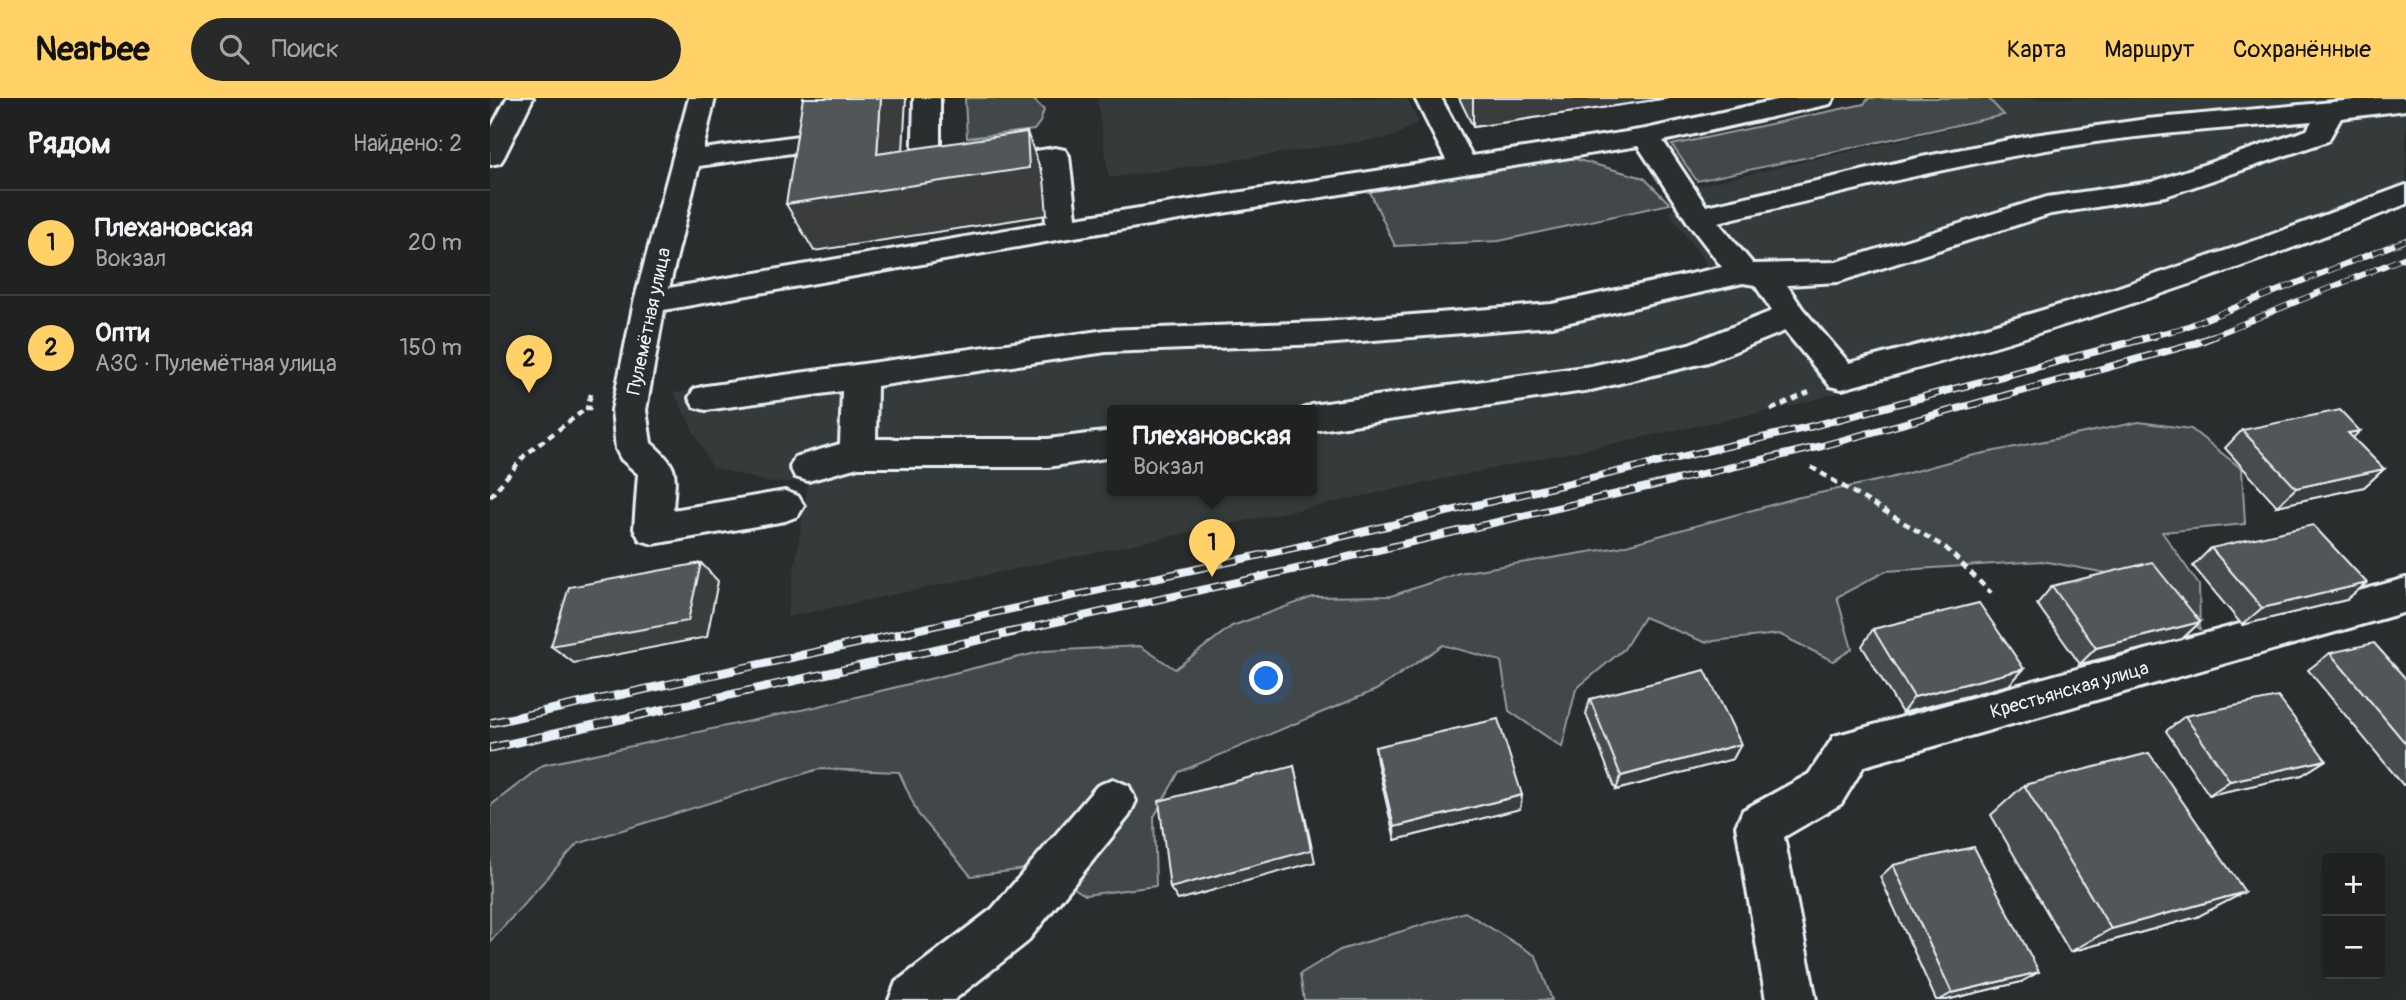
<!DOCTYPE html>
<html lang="ru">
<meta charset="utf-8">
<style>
:root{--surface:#202222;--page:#282a2a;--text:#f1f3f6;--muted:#a2a4a5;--line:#3d3f40;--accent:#ffd166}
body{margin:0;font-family:Pangolin,sans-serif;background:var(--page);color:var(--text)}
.controls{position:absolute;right:21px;bottom:21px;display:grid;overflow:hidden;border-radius:7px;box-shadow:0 7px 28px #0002}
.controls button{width:63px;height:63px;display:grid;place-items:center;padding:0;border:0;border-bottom:2px solid var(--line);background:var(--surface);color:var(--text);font:35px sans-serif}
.you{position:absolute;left:777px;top:581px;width:24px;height:24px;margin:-18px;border:5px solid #fff;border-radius:50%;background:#1a73e8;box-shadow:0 0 0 10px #1a73e833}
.badge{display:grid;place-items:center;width:46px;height:46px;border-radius:50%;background:var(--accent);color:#111;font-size:23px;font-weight:700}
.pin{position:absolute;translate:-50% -58px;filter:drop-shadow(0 2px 4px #0008)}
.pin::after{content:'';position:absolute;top:37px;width:24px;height:21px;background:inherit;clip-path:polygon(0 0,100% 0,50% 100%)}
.popup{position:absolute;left:617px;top:307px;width:210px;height:91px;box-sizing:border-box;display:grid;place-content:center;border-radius:7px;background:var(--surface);filter:drop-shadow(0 2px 5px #0005);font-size:23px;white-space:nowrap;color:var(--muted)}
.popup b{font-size:26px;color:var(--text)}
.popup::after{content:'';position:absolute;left:50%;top:100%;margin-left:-14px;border:14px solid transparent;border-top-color:var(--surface)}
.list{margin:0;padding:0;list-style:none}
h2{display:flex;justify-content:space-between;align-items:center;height:91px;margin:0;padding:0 28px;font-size:30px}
h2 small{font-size:23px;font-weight:400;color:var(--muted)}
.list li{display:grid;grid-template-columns:46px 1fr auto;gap:21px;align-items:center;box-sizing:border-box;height:105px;padding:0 28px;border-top:2px solid var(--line)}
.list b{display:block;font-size:26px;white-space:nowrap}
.list p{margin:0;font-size:23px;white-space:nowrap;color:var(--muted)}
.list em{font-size:23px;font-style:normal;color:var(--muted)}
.icon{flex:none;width:38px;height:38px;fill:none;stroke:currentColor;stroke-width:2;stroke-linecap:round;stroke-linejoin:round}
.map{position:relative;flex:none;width:1916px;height:902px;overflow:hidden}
header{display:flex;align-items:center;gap:42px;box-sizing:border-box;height:98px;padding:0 35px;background:var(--accent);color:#111}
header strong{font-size:33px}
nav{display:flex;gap:38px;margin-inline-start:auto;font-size:24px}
.search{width:490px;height:63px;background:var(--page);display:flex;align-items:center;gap:18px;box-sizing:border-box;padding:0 24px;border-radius:38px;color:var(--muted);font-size:26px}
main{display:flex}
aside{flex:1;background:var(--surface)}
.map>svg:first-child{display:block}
</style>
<header>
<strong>Nearbee</strong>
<div class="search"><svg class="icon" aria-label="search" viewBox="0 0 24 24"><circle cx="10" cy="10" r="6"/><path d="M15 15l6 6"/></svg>Поиск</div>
<nav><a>Карта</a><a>Маршрут</a><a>Сохранённые</a></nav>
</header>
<main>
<aside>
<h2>Рядом<small>Найдено: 2</small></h2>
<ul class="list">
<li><span class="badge">1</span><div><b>Плехановская</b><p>Вокзал</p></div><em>20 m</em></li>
<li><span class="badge">2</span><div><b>Опти</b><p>АЗС · Пулемётная улица</p></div><em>150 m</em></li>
</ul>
</aside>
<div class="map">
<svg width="1916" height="902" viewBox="0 0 1916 902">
<rect width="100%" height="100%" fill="#2a2d2e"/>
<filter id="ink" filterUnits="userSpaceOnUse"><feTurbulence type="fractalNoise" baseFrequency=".0143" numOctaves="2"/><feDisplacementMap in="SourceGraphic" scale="14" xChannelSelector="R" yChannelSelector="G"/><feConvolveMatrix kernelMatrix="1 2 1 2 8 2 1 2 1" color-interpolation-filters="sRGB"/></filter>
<g filter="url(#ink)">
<!-- built -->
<path fill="#363a3b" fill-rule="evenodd" d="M 607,0 L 917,0 L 928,24 L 903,39 L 619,80 Z
M 1451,0 L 1916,0 L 1916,85 L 1552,235 L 1306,307 L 297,519 L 318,383 L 281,385 L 222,369 L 184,295 L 611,234 L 1048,204 L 1222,173 L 1179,114 L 1206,88 L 1478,27 ZM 622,313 L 822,313 L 822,393 L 622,393 Z"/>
<!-- green -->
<path fill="#424648" stroke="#959ca0" stroke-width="2" d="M 478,0 L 542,0 L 554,12 L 550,24 L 544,32 L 477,40 L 475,1 Z
M 1379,0 L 1498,0 L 1514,17 L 1207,83 L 1182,47 L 1374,6 Z
M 1074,58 L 1154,80 L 1180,106 L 1009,143 L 905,148 L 880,94 Z
M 1649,324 L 1701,331 L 1752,371 L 1755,426 L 1672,434 L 1709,487 L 1710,531 L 1649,481 L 1552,463 L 1396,473 L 1347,499 L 1362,551 L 1343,563 L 1289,536 L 1214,544 L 1154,519 L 1134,551 L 1086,591 L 1072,649 L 1019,613 L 1011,563 L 953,547 L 886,592 L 689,674 L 664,719 L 666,788 L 595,797 L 551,769 L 481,778 L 428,716 L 409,674 L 329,671 L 87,746 L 0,844 L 0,708 L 53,667 L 325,609 L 554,553 L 650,548 L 685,571 L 742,528 L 823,499 L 901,498 L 969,475 L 1129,449 L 1306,400 L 1400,380 L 1480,358 Z
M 975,814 L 1046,858 L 1062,902 L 814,902 L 810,876 L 850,852 Z"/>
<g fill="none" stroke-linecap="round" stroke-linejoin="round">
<defs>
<path id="minor" d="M 199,0 L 225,0 L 213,51 L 338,34 L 348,36 L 352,42 L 348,48 L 338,50 L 209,68 L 179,190 L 556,125 L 552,69 L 436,88 L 426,85 L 422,79 L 424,0 L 450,0 L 450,68 L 565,50 L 575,52 L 579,58 L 586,120 L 956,62 L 925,0 L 951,0 L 982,58 L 1156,31 L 1295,0 L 1344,0 L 1340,6 L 1173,43 L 1216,108 L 1432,59 L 1544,37 L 1657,21 L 1887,0 L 1916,0 L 1916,12 L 1851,20 L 1838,43 L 1676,98 L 1561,116 L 1348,184 L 1297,187 L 1312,210 L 1359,265 L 1493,230 L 1626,190 L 1767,142 L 1916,87 L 1916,106 C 1732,180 1544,240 1352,291 L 1340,288 L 1295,233 L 1218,264 L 1101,292 L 822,333 L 822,313 L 809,313 L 822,307 L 1101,268 L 1199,246 L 1282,213 L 1265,187 L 1253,185 L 1062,228 L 833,246 L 616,254 L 387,288 L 386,341 L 558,341 L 622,333 L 622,359 L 558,369 L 368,369 L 318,383 L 305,379 L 300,369 L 305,359 L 350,346 L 352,293 L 216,312 L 204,309 L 199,300 L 204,291 L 216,288 L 616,232 L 833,224 L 1062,206 L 1232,169 L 1199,126 L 1148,48 L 572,141 L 174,212 L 156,312 L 161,345 C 191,371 185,375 183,412 L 295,393 L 308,398 L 314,408 L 308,418 L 295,423 L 163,446 L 150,442 L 144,431 L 148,376 L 131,361 L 126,351 L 122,312 L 144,204 ZM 1822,23 L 1817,32 L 1662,84 L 1557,99 L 1346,164 L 1263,166 L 1228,124 C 1351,95 1474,64 1599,45 C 1673,34 1748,30 1822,23 Z
M 1916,480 L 1916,514 L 1374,668 L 1351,706 L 1294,739 L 1326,902 L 1276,902 L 1246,728 L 1253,712 L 1319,676 L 1344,638 Z
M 623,681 L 639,688 L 646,703 L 639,718 L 536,845 L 464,902 L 399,902 L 406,884 L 502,811 L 607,688 Z"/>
<path id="highway" d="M 17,0 L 43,0 L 14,59 L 10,65 L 0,67 L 0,32 Z"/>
</defs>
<!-- minor casing -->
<use href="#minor" stroke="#e8f1f8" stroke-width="6"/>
<!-- highway casing -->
<use href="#highway" stroke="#e8f1f8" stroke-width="6"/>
<!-- path -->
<path stroke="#e8f1f8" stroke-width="4.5" stroke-dasharray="7 5" stroke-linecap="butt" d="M 101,296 L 97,310 L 102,310
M 1281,312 L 1319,294
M 1321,369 L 1456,450 L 1501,495
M 0,399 L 35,357 L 97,310"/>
<!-- minor -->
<use href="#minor" fill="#2a2d2e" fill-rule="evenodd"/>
<!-- highway -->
<use href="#highway" fill="#2a2d2e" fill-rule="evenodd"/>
<defs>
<path id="rail-far2" d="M 1658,239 L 1693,230 L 1916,142
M 1720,239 L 1916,159"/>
<path id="rail-far1" d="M 411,535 L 803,450 L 1323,328 L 1664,238
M 516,535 L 811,470 L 1332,348 L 1706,245 L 1724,238"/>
<path id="rail" d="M 0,625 L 419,534
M 0,650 L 524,534"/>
</defs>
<!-- rail-far2 casing -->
<use href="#rail-far2" stroke="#e8f1f8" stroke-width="6"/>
<!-- rail-far1 casing -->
<use href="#rail-far1" stroke="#e8f1f8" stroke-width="8"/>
<!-- rail casing -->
<use href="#rail" stroke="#e8f1f8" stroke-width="9"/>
<!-- rail-far2 -->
<use href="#rail-far2" stroke="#2a2d2e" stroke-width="4.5" stroke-dasharray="12" stroke-linecap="butt"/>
<!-- rail-far1 -->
<use href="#rail-far1" stroke="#2a2d2e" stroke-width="5" stroke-dasharray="15" stroke-linecap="butt"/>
<!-- rail -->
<use href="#rail" stroke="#2a2d2e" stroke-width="6" stroke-dasharray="18" stroke-linecap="butt"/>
</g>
<!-- wall -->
<path fill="#474b4d" stroke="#e8f1f8" stroke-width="2" d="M 969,0 L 1178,0 L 983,29 Z
M 1752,332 L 1863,340 L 1894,371 L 1874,389 L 1787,408 L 1735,350 Z
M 1721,450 L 1856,502 L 1752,527 L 1703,468 Z
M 1562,488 L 1710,524 L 1692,541 L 1590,566 L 1547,506 Z
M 1383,531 L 1519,587 L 1412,615 L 1372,548 Z
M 1840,555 L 1916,581 L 1916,686 L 1913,687 L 1818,572 Z
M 1100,601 L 1251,646 L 1243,661 L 1126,692 L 1096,616 Z
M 1695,618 L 1836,662 L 1812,677 L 1719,697 L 1676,633 Z
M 885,649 L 1032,697 L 1030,711 L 905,742 L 887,664 Z
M 1534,687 L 1707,819 L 1580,854 L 1501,717 Z
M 1403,767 L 1531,884 L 1456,902 L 1446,902 L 1390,779 Z"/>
<!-- shaded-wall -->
<path fill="#3a3d3e" stroke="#e8f1f8" stroke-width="2" d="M 391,0 L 416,0 L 411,89 L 537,34 L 554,81 L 557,117 L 324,153 L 296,106 L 387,56 Z
M 983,0 L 1178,0 L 983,29 Z
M 1870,333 L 1851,351 L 1858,335 Z
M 1894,371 L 1874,389 L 1787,408 L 1806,390 Z
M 211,465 L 228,483 L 217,539 L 84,565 L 61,548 Z
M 1877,485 L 1856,502 L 1752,527 L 1772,510 Z
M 1710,524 L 1692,541 L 1590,566 L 1606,550 Z
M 1534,571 L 1519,587 L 1412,615 L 1424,599 Z
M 1251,646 L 1243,661 L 1126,692 L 1131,678 Z
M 1836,662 L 1812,677 L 1719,697 L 1740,683 Z
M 804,668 L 825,764 L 688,802 L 680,790 Z
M 1032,697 L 1030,711 L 905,742 L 904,729 Z
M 1755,794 L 1707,819 L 1580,854 L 1621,831 Z
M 1549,874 L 1531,884 L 1456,902 L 1450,902 L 1462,895 Z"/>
<!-- building -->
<path fill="#535759" stroke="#e8f1f8" stroke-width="2" d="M 313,0 L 391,0 L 387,56 L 537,34 L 539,70 L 296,106 Z
M 1850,312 L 1870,333 L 1858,335 L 1894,371 L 1806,390 L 1752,332 Z
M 1823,427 L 1877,485 L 1772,510 L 1721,450 Z
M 1662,464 L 1710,524 L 1606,550 L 1562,488 Z
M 211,465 L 198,523 L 61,548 L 79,489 Z
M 1489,505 L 1534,571 L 1424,599 L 1383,531 Z
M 1884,545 L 1916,581 L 1916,646 L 1840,555 Z
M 1215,572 L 1251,646 L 1131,678 L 1100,601 Z
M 1788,599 L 1836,662 L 1740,683 L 1695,618 Z
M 1008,621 L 1032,697 L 904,729 L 885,649 Z
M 1659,655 L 1755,794 L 1621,831 L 1534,687 Z
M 804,668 L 821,752 L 680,790 L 669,703 Z
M 1484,749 L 1549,874 L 1462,895 L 1403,767 Z"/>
</g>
<g text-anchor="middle" stroke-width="7" stroke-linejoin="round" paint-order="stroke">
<!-- street labels -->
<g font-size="19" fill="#e8f1f8" stroke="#2a2d2e">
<text transform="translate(158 223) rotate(-78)" y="7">Пулемётная улица</text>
<text transform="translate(1579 591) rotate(-16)" y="7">Крестьянская улица</text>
</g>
</g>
</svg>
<div class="controls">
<button>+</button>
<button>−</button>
</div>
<div class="you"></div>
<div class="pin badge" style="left:722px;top:479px">1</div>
<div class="popup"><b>Плехановская</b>Вокзал</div>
<div class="pin badge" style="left:39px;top:295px">2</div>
</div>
</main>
